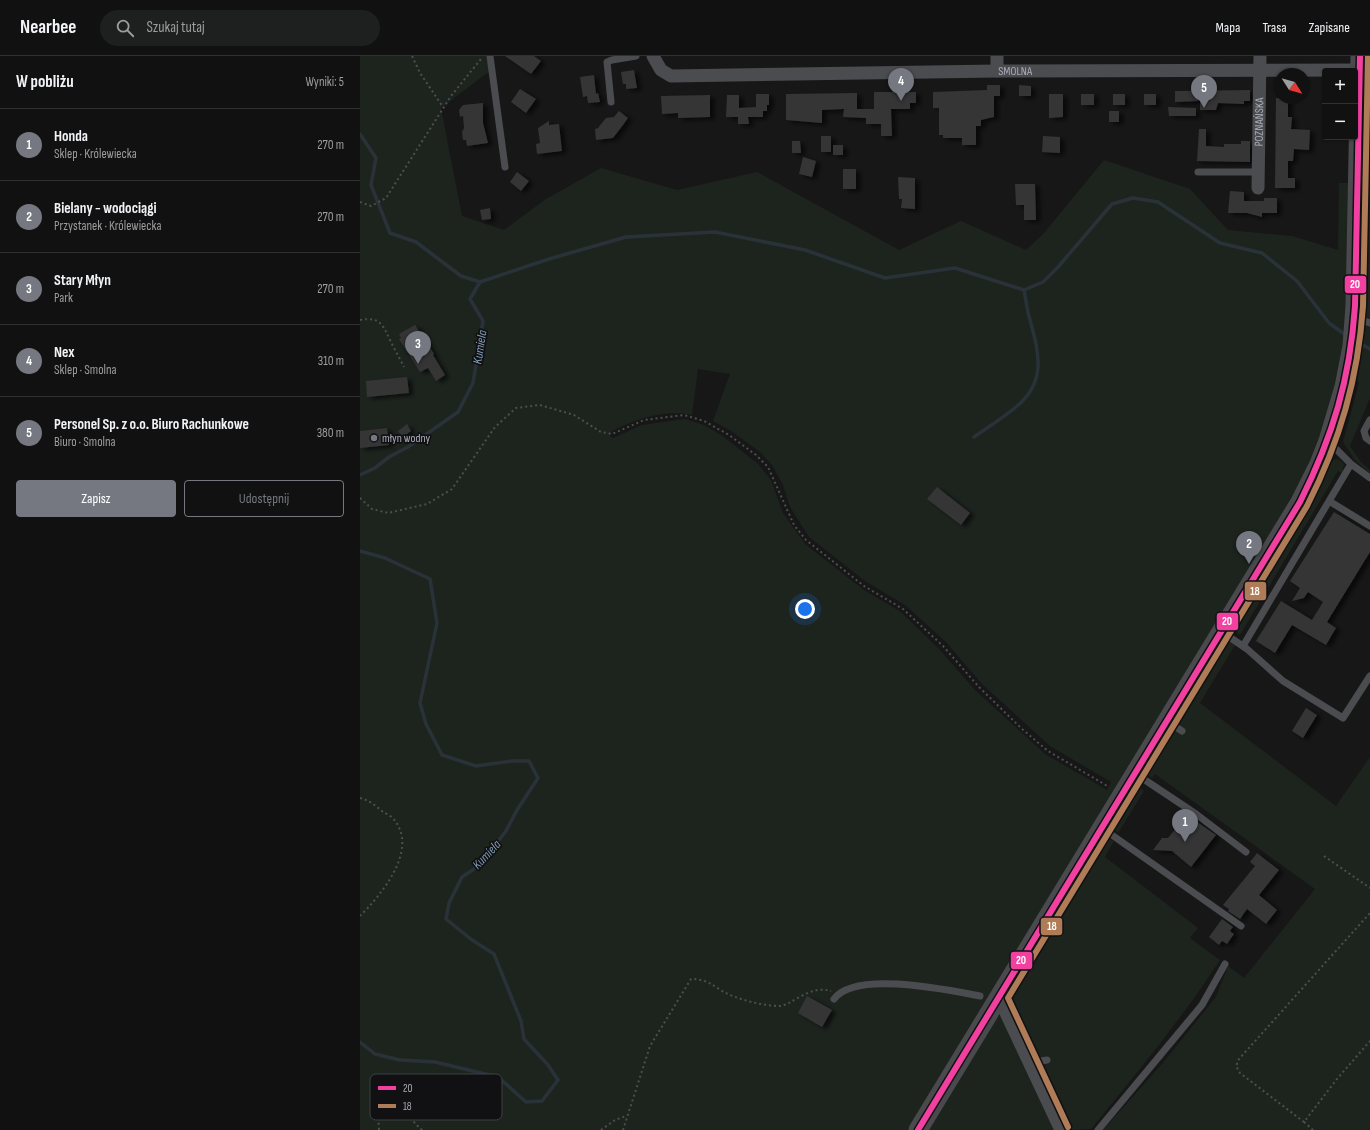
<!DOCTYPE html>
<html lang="pl">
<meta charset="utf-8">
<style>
:root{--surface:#111;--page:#1e1f1f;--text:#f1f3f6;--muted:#9c9d9f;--line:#303131;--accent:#757880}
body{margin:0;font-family:"Sofia Sans Condensed",sans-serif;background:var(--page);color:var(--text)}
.controls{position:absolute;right:12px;top:12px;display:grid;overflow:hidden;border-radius:4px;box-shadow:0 1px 3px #0004}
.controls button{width:36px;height:36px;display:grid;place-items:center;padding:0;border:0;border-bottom:1px solid var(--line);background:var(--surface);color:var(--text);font:20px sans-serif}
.compass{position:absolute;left:914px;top:12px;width:36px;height:36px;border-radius:50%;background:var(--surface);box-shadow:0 1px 3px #0004;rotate:127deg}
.you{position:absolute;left:445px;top:553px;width:14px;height:14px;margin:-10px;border:3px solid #fff;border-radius:50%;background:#1a73e8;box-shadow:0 0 0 6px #1a73e833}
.badge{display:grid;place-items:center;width:26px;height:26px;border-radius:50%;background:var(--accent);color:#fff;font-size:13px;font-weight:700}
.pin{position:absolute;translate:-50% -33px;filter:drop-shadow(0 1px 2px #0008)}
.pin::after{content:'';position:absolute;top:21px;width:14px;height:12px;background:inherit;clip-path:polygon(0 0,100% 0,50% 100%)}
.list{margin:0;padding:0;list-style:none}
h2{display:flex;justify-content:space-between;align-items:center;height:52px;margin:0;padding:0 16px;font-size:17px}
h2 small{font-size:13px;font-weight:400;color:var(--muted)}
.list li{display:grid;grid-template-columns:26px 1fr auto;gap:12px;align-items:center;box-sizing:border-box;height:72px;padding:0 16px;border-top:1px solid var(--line)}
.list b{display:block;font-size:15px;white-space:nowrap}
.list p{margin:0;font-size:13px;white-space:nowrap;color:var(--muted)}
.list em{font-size:13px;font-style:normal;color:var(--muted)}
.actions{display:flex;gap:8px;padding:12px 16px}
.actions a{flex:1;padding:9px 0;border:1px solid var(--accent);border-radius:4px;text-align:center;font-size:14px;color:var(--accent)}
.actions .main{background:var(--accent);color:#fff}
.icon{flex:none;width:22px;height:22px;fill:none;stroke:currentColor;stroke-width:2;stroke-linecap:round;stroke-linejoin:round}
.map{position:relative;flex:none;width:1010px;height:1074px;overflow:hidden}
header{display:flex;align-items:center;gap:24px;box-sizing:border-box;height:56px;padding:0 20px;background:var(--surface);border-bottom:1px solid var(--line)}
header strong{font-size:19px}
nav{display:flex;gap:22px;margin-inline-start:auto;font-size:14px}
.search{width:280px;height:36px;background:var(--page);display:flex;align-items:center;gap:10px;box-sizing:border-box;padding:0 14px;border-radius:22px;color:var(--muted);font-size:15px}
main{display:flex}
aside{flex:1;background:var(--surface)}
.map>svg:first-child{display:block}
</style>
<header>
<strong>Nearbee</strong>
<div class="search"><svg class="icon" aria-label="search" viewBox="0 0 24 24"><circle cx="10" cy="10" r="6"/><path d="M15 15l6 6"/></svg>Szukaj tutaj</div>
<nav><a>Mapa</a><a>Trasa</a><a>Zapisane</a></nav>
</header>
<main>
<aside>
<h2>W pobliżu<small>Wyniki: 5</small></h2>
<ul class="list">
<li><span class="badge">1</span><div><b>Honda</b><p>Sklep · Królewiecka</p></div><em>270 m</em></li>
<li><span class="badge">2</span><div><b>Bielany - wodociągi</b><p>Przystanek · Królewiecka</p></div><em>270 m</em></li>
<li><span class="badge">3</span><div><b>Stary Młyn</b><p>Park</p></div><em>270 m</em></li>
<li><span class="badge">4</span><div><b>Nex</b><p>Sklep · Smolna</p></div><em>310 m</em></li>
<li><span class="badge">5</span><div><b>Personel Sp. z o.o. Biuro Rachunkowe</b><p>Biuro · Smolna</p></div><em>380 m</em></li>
</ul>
<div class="actions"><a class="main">Zapisz</a><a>Udostępnij</a></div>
</aside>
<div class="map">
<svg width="1010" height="1074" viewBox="0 0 1010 1074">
<defs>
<filter id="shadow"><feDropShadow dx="4.5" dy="2.5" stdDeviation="2" flood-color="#0009"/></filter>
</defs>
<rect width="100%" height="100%" fill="#171717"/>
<!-- green -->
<path fill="#1d241e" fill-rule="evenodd" d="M 0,0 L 130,0 L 132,15 L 126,18 L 81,52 L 102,160 L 144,174 L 186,143 L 241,112 L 317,134 L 397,116 L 539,194 L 601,165 L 666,194 L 684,177 L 744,104 L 830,133 L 868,174 L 932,180 L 978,194 L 979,127 L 992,127 L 990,254 L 982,313 L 956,402 L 553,1074 L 0,1074 ZM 338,313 L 370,318 L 353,365 L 371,375 L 400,396 L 412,409 L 423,429 L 430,451 L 449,481 L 505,525 L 545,549 L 586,586 L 622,628 L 690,690 L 751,726 L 747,734 L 685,698 L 615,634 L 580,594 L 541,556 L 504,534 L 445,488 L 423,457 L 411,424 L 398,408 L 364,381 L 344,369 L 325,363 L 282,369 L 253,382 L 250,380 L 252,375 C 276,363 304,353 332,359 Z
M 1005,0 L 1010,0 L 1010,342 L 990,390 L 1001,406 L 1010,414 L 1010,418 L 994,403 L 983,386 L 999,327 L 994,316 Z
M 978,403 L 984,408 L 982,417 L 978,415 L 880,579 L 877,576 L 879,570 L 877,568 L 970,409 L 973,404 Z
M 865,586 L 870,586 L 875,589 L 840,647 L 976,750 L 1010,701 L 1010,1074 L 743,1074 L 802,1008 L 856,941 L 868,910 L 884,922 L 955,833 L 795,718 L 792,722 L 787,719 L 792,705 L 812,673 L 823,673 L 817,663 L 838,630 L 845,624 Z
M 779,731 L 784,735 L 758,777 L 754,772 Z
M 748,783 L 754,785 L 745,801 L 838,872 L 830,882 L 860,904 C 821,964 776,1018 731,1073 L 706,1074 L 677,1010 L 688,1006 L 675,1004 L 652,953 L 652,941 L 655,928 L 688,874 L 719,831 L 729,810 L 746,784 Z
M 640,960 L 644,962 L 695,1074 L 565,1074 L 637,961 Z"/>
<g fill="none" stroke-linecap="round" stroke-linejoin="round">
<!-- stream -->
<path stroke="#2a3239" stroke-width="3.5" d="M 0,78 L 16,102 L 11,129 L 30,177 L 56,186 L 101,220 L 120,226
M 1007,118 L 1010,36
M 120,226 L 189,203 L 266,181 L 355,176 L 445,194 L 525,222 L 595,212 L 664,234 L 683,226 L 698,211 L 752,148 L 773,142 L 798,146 L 860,187 L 902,197 L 937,225 L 969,267 L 987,280
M 1005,253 L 1007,178
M 997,286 L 1010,293
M 614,381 C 628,371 643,362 656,351 C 687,326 679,297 670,264 C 667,254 666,244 664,234
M 0,419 L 15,412 L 29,401 L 48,391 L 98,356 L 113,327 L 123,265 L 110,243 L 120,226
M 0,495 L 25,502 L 70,523 L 77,567 L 60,647 L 66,668 L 82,699 L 116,710 L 152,705 L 169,705 L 178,722 L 157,754 L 146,775 L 120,809 L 102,821 L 89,847 L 86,863 L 112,884 L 134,898 L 161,965 L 164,983 L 188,1009 L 198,1024 L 182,1045 L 166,1046 L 138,1021 L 75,1006 L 40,1004 L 15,998 L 0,986"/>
</g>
<!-- building -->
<path fill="#353536" filter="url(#shadow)" d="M 145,0 L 174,0 L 181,5 L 171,18 Z
M 274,14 L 277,32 L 266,33 L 266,28 L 263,28 L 261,16 Z
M 234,19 L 236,38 L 238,37 L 240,46 L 228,47 L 227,40 L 223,41 L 220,21 Z
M 627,29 L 640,29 L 640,40 L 634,40 L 634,61 L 621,64 L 621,70 L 616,70 L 616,89 L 602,89 L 602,82 L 583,82 L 583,79 L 579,79 L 579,52 L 573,52 L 573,36 L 627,34 Z
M 659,29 L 671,30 L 671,40 L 659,40 Z
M 160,33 L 176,43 L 166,57 L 151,46 Z
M 890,34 L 890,45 L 884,45 L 884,48 L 858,47 L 856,54 L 840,54 L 840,45 L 815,46 L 815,35 Z
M 514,36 L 556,36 L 556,47 L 550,47 L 550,53 L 531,53 L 532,80 L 521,80 L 521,68 L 506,68 L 506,62 L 483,61 L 484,53 L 462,54 L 462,67 L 426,64 L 426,38 L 497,37 L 497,53 L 514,53 Z
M 396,38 L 409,38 L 409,49 L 407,49 L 407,55 L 403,55 L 403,61 L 388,61 L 389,68 L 378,68 L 378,61 L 366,61 L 367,39 L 379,39 L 379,52 L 396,51 Z
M 689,38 L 703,38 L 703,61 L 689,62 Z
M 721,38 L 734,38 L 734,49 L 721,49 Z
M 753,38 L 765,38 L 765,49 L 753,49 Z
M 784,38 L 796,38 L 796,49 L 784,49 Z
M 350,39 L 350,61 L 318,62 L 318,57 L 302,58 L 301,40 Z
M 916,42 L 928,42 L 928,61 L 932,61 L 931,73 L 950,74 L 949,94 L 934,93 L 933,105 L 928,105 L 928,122 L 935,122 L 935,132 L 915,132 Z
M 123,47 L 123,67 L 128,87 L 107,90 L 106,84 L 103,84 L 102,76 L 104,72 L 103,60 L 100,61 L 99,54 L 103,49 Z
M 808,51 L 836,52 L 836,60 L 809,60 Z
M 259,55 L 268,62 L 263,69 L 253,82 L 236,84 L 235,73 L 238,72 L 246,62 L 254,61 Z
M 749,55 L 759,55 L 759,66 L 749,66 Z
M 189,65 L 189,69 L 199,68 L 202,95 L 177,98 L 176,88 L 180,87 L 178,72 Z
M 839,73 L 846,73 L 846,90 L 864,91 L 864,88 L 881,88 L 881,85 L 890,85 L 890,106 L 837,105 Z
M 461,80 L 471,80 L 471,96 L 461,96 Z
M 683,80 L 700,81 L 700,97 L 682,96 Z
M 432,85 L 440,85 L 441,97 L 432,97 Z
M 473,89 L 483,89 L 483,99 L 473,99 Z
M 443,101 L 456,105 L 452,121 L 439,118 Z
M 483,113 L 496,113 L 496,133 L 483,133 Z
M 157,116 L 169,125 L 161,135 L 150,126 Z
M 538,121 L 555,122 L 555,153 L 541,152 L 542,143 L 539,143 Z
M 655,128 L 675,128 L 676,164 L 664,164 L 664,149 L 656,149 Z
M 870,135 L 884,136 L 884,145 L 904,145 L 904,142 L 917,142 L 917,157 L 902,157 L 902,161 L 887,157 L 868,157 Z
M 130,152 L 131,163 L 122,164 L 120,154 Z
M 55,269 L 74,298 L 73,299 L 85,319 L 76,325 L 68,312 L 60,316 L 39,283 L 41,282 L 39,278 Z
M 47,321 L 49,337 L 7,341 L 6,325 Z
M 47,368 L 51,375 L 43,381 L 38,375 Z
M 27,372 L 29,389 L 0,392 L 0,375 Z
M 577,431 L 610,457 L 601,469 L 567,443 Z
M 974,456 L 1010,478 L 1010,496 L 967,566 L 976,572 L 966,589 L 932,569 L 915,597 L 896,585 L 921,545 L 952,564 L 963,546 L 948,536 L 944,542 L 932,545 L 940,532 L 930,525 Z
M 946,652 L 957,659 L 943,682 L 932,675 Z
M 827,759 L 856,779 L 831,811 L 812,795 L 793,794 L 802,782 L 808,782 Z
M 897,797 L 919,814 L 899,839 L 917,854 L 906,868 L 887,853 L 880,863 L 868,855 L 869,853 L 863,849 L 895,810 L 890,806 Z
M 862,863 L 873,871 L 870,875 L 874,878 L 867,888 L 862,885 L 859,889 L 849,881 Z
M 447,940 L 472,954 L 462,971 L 438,957 Z"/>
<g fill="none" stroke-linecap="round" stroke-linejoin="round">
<!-- path -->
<path stroke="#4d4e52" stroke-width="2" stroke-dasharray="2 3" stroke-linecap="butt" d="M 52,0 L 60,17 L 83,51
M 0,146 L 11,150 L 26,142 L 91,40 L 121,3
M 0,264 C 21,260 23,270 31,286 C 35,294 40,303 44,311
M 0,442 L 12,453 L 28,457 L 67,448 L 92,433 L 135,371 L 156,352 L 180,349 L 214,359 L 241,376 L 252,378 L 284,364 L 324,359 L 344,365 L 369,379 L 396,399 L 408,411 L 434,469 L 446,484 L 504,530 L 543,553 L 583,590 L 619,631 L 662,673 L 688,695 L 749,731
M 0,742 C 9,744 16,750 23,756 C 27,758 33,761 35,765 C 58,795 21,839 0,860
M 964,800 L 1010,832
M 944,1066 L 880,1017 L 876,1010 L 879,1003 L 1010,857
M 19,1074 C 18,1061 18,1056 28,1049 C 45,1050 50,1064 62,1074
M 241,1074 L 255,1064 L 266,1060
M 263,1074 L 290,990 L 331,923 C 350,923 354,932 370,939 C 385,945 401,949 417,950 C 430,952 448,928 471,935
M 953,1074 L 944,1066 L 977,1023 L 1010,985"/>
<!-- lane -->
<path stroke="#4b4c50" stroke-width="7" d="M 130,0 L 145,111
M 251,46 L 247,6 L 252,4 L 276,0
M 838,116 L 899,116
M 995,262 L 1010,267
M 1010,364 L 1004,375 L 1006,382 L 1010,385
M 970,387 L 991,408 L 1010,422
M 969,445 L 1010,470
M 862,576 L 887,593 L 923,625 L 983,662 L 1010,620
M 883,590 L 991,408
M 807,665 L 822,675
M 776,718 L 836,758 L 886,796
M 742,772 L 881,870
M 474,943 C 495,914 588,934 620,940
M 670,1007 L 687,1004
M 738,1074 L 842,949 L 865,908"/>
<!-- street -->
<g stroke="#4b4c50" stroke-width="13">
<path id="s1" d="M 293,0 L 301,14 L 311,20 L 637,15 L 999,14"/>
<path d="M 637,0 L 637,15"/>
<path id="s2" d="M 898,132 L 900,0"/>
<path d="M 639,942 L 701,1074"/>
</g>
<!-- secondary -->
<path stroke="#4a4a4e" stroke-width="19" d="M 558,1074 L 940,446 L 959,408 L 968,385 L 984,331 L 992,290 L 995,250 L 1000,0"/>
<defs>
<path id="bus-1" d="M 558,1074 L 940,446 C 973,380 990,323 995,250 L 1000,0"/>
<path id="bus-2" d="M 708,1071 L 648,942 L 947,450 C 980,385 998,323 1003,250 L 1008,0"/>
</defs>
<!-- bus-1 casing -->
<use href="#bus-1" stroke="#111113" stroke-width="9"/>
<!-- bus-2 casing -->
<use href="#bus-2" stroke="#111113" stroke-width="9"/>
<!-- bus-1 -->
<use href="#bus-1" stroke="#f240a1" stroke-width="6"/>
<!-- bus-2 -->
<use href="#bus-2" stroke="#b07c57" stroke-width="6"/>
</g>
<!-- markers -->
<circle fill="#757880" stroke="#111113" stroke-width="1.5" cx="14" cy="382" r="4"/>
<g text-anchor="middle" stroke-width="3.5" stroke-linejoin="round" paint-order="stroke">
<!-- street labels -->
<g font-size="12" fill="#a8adb8" stroke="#111113">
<text dy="4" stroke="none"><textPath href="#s1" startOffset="372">SMOLNA</textPath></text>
<text dy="4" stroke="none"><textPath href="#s2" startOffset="66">POZNAŃSKA</textPath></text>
</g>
<!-- poi labels -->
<g font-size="12" fill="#a8adb8" stroke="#111113" text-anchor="start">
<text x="22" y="386">młyn wodny</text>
</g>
<!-- water labels -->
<g font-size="13" font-style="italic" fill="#7f9bb3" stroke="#111113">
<text transform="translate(119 291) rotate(-81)" y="5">Kumiela</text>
<text transform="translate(126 798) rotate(-47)" y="5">Kumiela</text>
</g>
</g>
<!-- legend -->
<rect x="10" y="1018" width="132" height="46" rx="6" fill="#111113" stroke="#3e4045" stroke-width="1"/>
<rect x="18" y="1030" width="18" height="4" fill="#f240a1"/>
<rect x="18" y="1048" width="18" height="4" fill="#b07c57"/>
<g font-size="11" fill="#a8adb8">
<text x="43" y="1036">20</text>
<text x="43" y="1054">18</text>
</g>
<g stroke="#111113" stroke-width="1.5">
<rect x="984" y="219" width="23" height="19" rx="4" fill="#f240a1"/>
<rect x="884" y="525" width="23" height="20" rx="4" fill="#b07c57"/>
<rect x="856" y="556" width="23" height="19" rx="4" fill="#f240a1"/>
<rect x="680" y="861" width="23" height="19" rx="4" fill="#b07c57"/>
<rect x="650" y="895" width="23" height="19" rx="4" fill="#f240a1"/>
</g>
<g font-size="11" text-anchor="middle" font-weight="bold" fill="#fff">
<text x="995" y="232">20</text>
<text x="895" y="539">18</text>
<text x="867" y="569">20</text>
<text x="692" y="874">18</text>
<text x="661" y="908">20</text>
</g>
</svg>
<div class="controls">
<button>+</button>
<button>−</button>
</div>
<svg class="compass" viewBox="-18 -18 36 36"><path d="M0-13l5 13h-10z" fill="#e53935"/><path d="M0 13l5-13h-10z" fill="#9c9d9f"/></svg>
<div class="you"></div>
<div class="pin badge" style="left:825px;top:786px">1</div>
<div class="pin badge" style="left:889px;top:508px">2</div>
<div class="pin badge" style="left:58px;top:308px">3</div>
<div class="pin badge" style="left:541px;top:45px">4</div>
<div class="pin badge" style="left:844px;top:52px">5</div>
</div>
</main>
